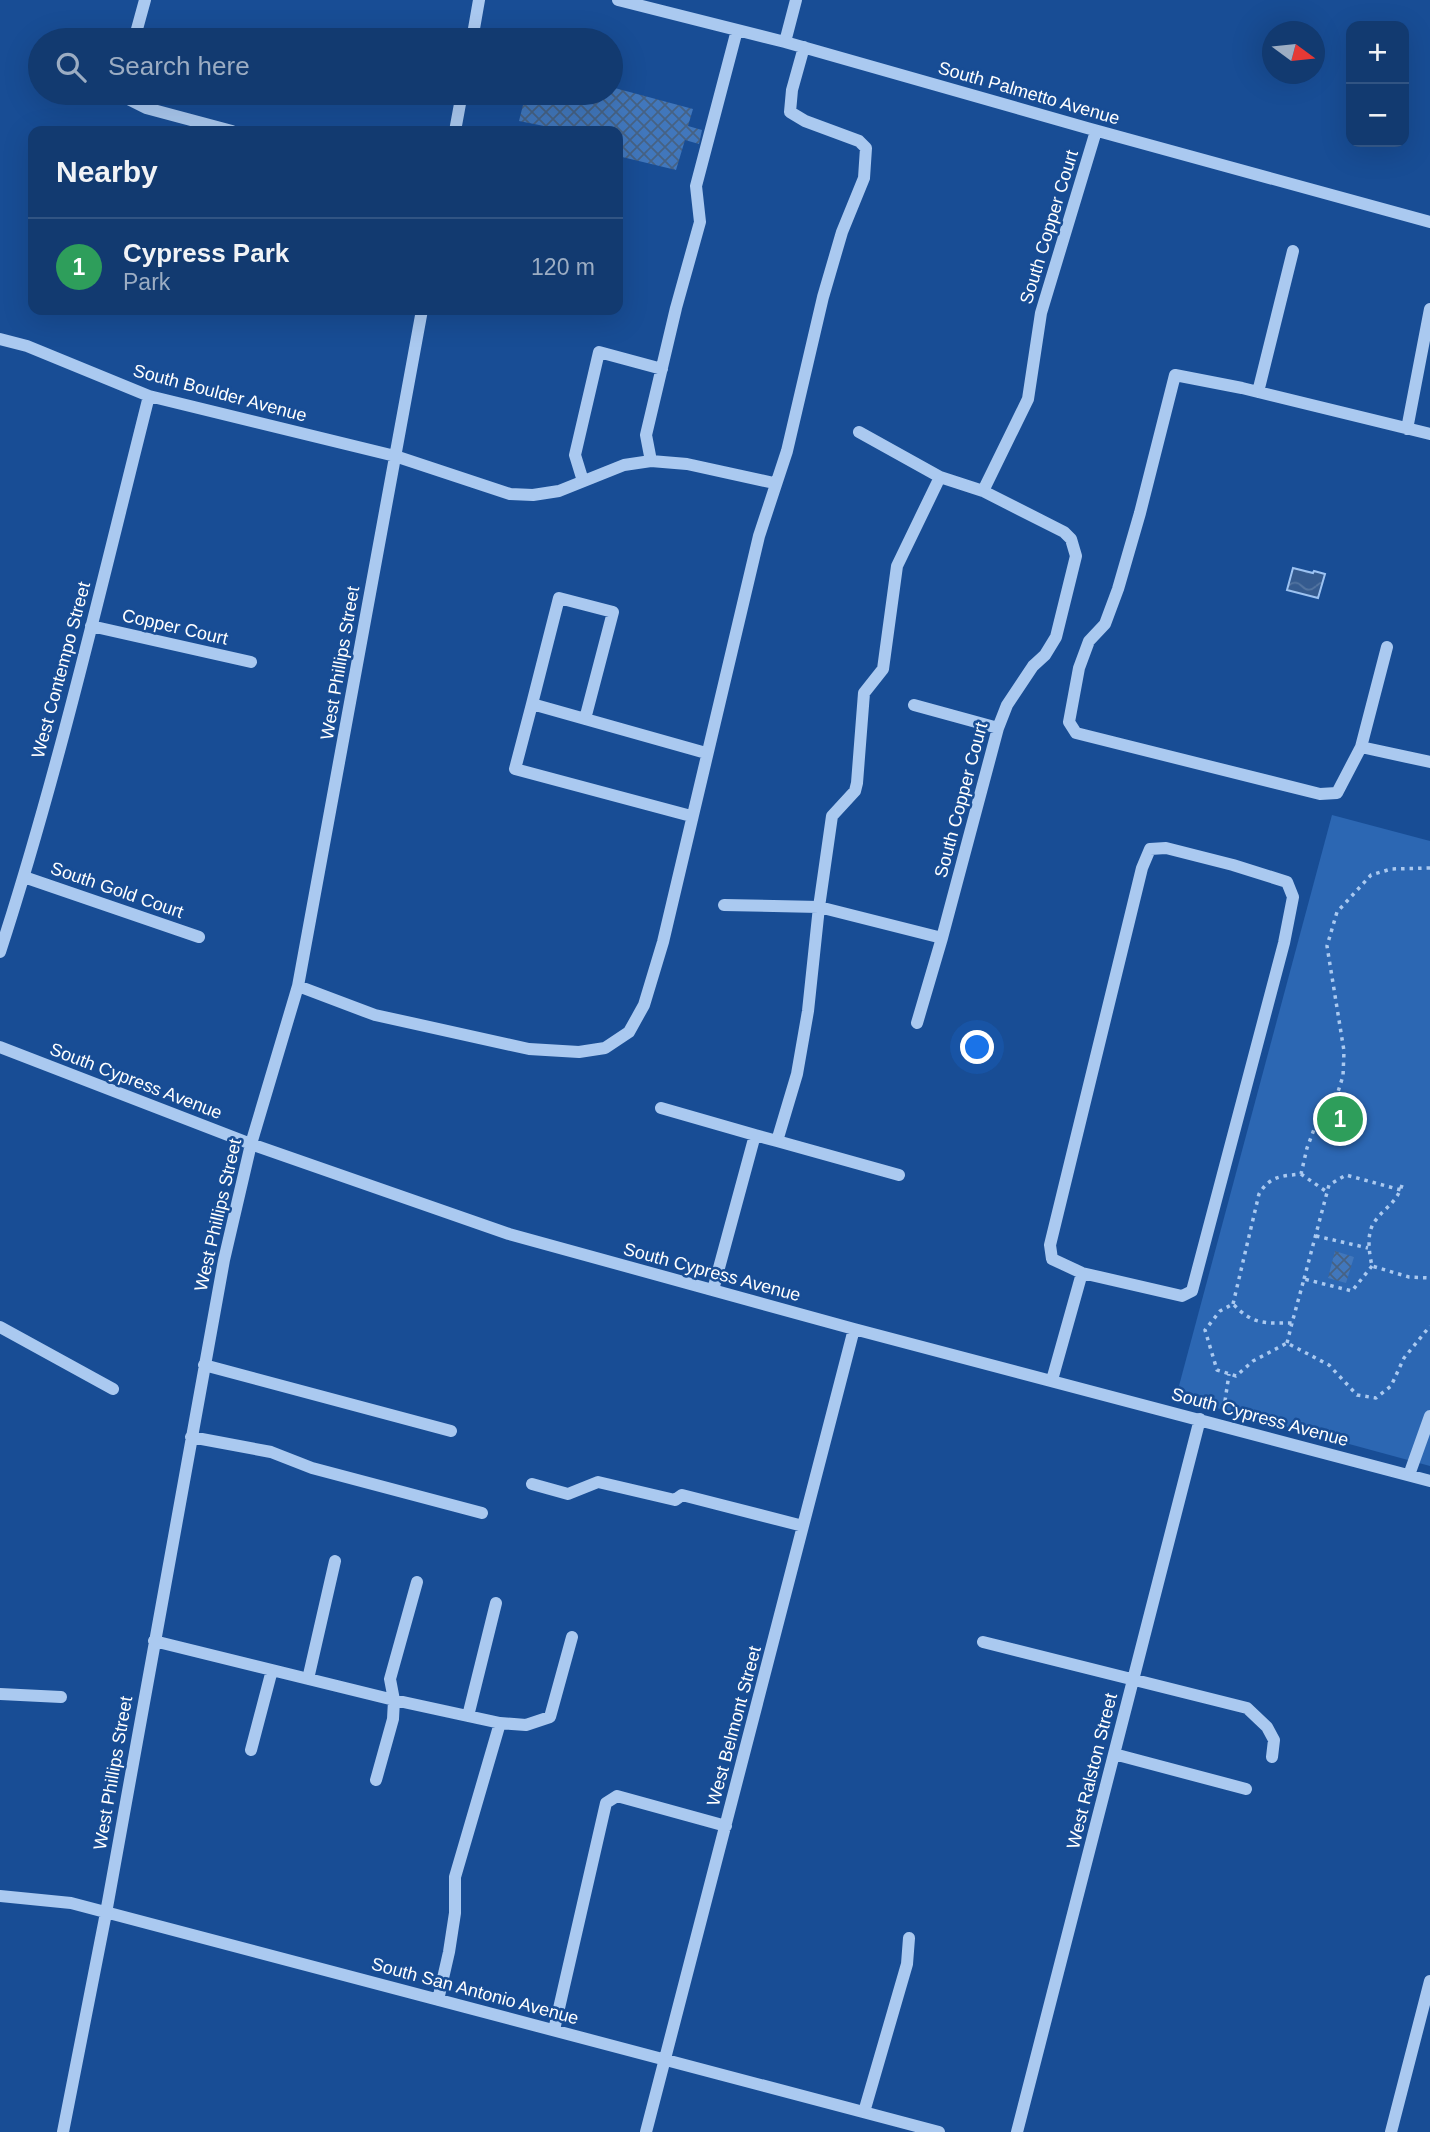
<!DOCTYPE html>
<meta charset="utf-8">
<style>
:root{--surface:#123a70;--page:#1f4578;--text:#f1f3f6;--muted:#9cadc3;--line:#315483;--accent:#8c9099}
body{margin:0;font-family:Helvetica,sans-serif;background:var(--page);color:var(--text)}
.controls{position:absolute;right:21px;top:21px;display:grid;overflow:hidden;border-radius:14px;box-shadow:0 7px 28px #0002}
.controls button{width:63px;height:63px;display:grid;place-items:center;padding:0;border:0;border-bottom:2px solid var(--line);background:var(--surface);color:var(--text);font:35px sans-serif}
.compass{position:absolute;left:1262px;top:21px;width:63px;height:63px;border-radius:50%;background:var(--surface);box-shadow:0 7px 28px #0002;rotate:105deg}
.you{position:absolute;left:978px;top:1048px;width:24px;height:24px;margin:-18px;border:5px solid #fff;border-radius:50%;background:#1a73e8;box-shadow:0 0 0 10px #1a73e833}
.badge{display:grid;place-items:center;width:46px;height:46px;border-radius:50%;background:var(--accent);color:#fff;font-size:23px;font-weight:700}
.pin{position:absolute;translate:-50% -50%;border:4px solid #fff;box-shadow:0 2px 7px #0006}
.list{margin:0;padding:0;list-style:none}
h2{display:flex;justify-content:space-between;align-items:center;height:91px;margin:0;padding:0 28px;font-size:30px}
h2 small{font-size:23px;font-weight:400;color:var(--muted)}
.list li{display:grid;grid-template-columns:46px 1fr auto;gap:21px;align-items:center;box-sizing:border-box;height:98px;padding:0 28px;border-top:2px solid var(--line)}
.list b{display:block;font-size:26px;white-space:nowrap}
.list p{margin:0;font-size:23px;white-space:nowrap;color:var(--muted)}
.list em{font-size:23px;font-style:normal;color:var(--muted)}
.icon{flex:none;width:38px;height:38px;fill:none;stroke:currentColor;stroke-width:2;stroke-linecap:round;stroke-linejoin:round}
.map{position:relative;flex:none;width:1430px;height:2132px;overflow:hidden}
.search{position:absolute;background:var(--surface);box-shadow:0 7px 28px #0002;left:28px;top:28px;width:595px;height:77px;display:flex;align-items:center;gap:18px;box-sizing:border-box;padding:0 24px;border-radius:38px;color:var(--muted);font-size:26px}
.panel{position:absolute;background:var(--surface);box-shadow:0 7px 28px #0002;left:28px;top:126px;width:595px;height:189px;border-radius:14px}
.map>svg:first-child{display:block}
</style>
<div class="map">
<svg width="1430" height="2132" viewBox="0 0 1430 2132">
<defs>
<pattern id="water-waves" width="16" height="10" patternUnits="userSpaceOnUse" patternTransform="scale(1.75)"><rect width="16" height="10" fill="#355b8f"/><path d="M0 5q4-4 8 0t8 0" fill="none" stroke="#5374a0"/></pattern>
<pattern id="building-cross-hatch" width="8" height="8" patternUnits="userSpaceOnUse" patternTransform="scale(1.75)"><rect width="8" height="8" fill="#4177bc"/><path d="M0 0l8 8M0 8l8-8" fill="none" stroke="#466284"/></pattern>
</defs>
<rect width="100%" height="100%" fill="#184d95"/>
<!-- park -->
<path fill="#2c67b3" d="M 1332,815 L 1430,841 L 1430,1466 L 1176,1397 Z"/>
<!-- water -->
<path fill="url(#water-waves)" stroke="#9dc3f2" stroke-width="2" d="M 1293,568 L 1313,573 L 1314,571 L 1325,574 L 1318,598 L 1287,590 Z"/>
<!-- building -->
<path fill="url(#building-cross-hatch)" d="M 611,87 L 693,109 L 688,126 L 702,130 L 699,144 L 685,140 L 676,170 L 618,156 L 618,131 L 548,131 L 549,127 L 519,121 L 526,93 L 611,93 Z
M 1335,1251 L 1354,1257 L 1346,1283 L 1328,1278 Z"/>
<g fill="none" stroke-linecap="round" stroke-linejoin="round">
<!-- path -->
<path stroke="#aac9f0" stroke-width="3.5" stroke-dasharray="3.5 5" stroke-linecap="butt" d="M 1301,1174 L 1327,1192
M 1402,1185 C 1396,1204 1385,1207 1375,1221 C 1366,1233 1369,1252 1372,1266 L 1409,1277 L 1430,1278
M 1316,1236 L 1368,1248
M 1372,1266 L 1352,1291 L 1304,1279 L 1292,1323 C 1264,1323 1253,1325 1233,1304 L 1220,1311 L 1205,1330 L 1217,1370 L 1236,1376 L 1253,1361 L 1287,1343 L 1329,1365 L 1357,1395 L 1376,1398 L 1391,1386 L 1404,1358 L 1430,1326
M 1304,1279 L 1329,1185 L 1346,1175 L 1401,1190
M 1233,1304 L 1259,1194 C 1270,1176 1281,1176 1301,1174 L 1307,1148 L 1318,1119 L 1336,1098 L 1343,1076 L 1344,1051 L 1327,946 L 1337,912 L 1371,875 L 1391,869 L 1430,868
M 1287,1343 L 1292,1323
M 1225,1401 L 1229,1374"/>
<!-- minor -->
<path stroke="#aac9f0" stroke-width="12" d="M 618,0 L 785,42 L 1087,128 L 1430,222
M 134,40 L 145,0
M 472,40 L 479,0
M 785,42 L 796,0
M 126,93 L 126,98 L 146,108 L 232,131
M 455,131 L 462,93
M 0,339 L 27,346 L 149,396 L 395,456 L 510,494 L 533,495 L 559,491 L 624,465 L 651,461 L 687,464 L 774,483
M 1258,392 L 1293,251
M 1407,429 L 1430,309
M 859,432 L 940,477
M 1430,434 L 1242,388 L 1175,375 L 1140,513 L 1118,589 L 1105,624 L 1089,641 L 1079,668 L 1069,722 L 1076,733 L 1320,794 L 1337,793 L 1361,747 L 1430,762
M 651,461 L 646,435 L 676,308 L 700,222 L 696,186 L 737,30
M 583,481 L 575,455 L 599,352 L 662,369
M 91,626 L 251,662
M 532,704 L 559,598 L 613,612 L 585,719
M 914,705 L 998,728
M 1361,747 L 1387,647
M 691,816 L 515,769 L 532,704 L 706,753
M 1166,848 L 1233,865 L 1287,882 L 1293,897 L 1284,943 L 1192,1291 L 1182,1296 L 1082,1273 L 1052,1259 L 1050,1245 L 1142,868 L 1150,849 Z
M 24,877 L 199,937
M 724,905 L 819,907 L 942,938 L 917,1023
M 942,938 L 998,728 L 1007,705 L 1033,666 L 1045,655 L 1056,637 L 1076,556 L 1071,539 L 1064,532 L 983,491 L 1028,399 L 1041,313 L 1096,131
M 0,952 C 59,770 102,582 149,396
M 298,986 L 375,1015 L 529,1049 L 579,1052 L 605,1048 L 629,1032 L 644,1005 L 663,942 L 759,536 L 787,451 L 823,297 L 842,232 L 864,178 L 866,148 L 859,141 L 805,121 L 790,112 L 792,90 L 804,47
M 0,1047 L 251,1144 L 509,1234 L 854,1329 L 1430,1481
M 661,1108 L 755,1135
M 899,1175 L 777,1141 L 797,1074 L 808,1011 L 819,907 L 832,816 L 855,791 L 857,783 L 864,693 L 883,669 L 897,566 L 940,477 L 983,491
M 713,1290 L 755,1135 L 777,1141
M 0,1327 L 113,1389
M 204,1365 L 451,1431
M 1052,1380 L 1082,1273
M 191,1437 L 271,1452 L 312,1468 L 482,1513
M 1409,1475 L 1430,1416
M 532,1484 L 568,1494 L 598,1482 L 675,1500 L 682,1495 L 803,1526
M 154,1641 L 394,1700 L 500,1723 L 526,1725 L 550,1717 L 572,1637
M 983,1642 L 1247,1708 L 1267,1727 L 1274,1740 L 1272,1757
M 308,1679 L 335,1561
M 0,1694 L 61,1697
M 468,1716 L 496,1603
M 251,1750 L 272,1670
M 1114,1754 L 1246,1789
M 376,1780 L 393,1719 L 394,1700 L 390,1679 L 417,1582
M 0,1896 L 71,1903 L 939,2132
M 438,2000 L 449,1952 L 455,1913 L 455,1877 L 500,1723
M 554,2030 L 606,1803 L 617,1796 L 726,1826
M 864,2112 L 907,1964 L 909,1938
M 63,2132 L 106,1913 L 224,1260 L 251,1144 L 298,986 L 422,310
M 646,2132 L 854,1329
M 1017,2132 L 1200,1419
M 1391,2132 L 1430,1981"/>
</g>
<g text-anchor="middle" stroke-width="5" stroke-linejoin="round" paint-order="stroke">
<!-- street labels -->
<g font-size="18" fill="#fff" stroke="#184d95">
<text transform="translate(1029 93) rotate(16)" y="6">South Palmetto Avenue</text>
<text transform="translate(1049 227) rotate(-73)" y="6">South Copper Court</text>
<text transform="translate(220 393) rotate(15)" y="6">South Boulder Avenue</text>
<text transform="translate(175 627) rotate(13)" y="6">Copper Court</text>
<text transform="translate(340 663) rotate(-80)" y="6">West Phillips Street</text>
<text transform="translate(61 670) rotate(-75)" y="6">West Contempo Street</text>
<text transform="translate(961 800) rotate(-75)" y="6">South Copper Court</text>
<text transform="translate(117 890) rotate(19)" y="6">South Gold Court</text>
<text transform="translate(136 1081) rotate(21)" y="6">South Cypress Avenue</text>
<text transform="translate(218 1215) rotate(-77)" y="6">West Phillips Street</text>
<text transform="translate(712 1272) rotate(15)" y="6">South Cypress Avenue</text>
<text transform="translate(1260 1417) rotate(15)" y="6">South Cypress Avenue</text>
<text transform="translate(734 1726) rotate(-75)" y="6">West Belmont Street</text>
<text transform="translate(1092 1771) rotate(-76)" y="6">West Ralston Street</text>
<text transform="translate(113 1773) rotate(-80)" y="6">West Phillips Street</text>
<text transform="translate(475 1991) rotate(15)" y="6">South San Antonio Avenue</text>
</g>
</g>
</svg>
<div class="controls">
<button>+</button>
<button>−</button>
</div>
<svg class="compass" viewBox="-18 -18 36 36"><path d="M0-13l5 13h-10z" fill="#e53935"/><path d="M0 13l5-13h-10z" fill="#9cadc3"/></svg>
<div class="you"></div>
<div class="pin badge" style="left:1340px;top:1119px;background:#2e9e5b">1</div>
<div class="search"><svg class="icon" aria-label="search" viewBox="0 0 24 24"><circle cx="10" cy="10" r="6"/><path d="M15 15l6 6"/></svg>Search here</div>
<section class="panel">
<h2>Nearby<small></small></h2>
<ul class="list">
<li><span class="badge" style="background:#2e9e5b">1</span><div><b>Cypress Park</b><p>Park</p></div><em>120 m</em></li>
</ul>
</section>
</div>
